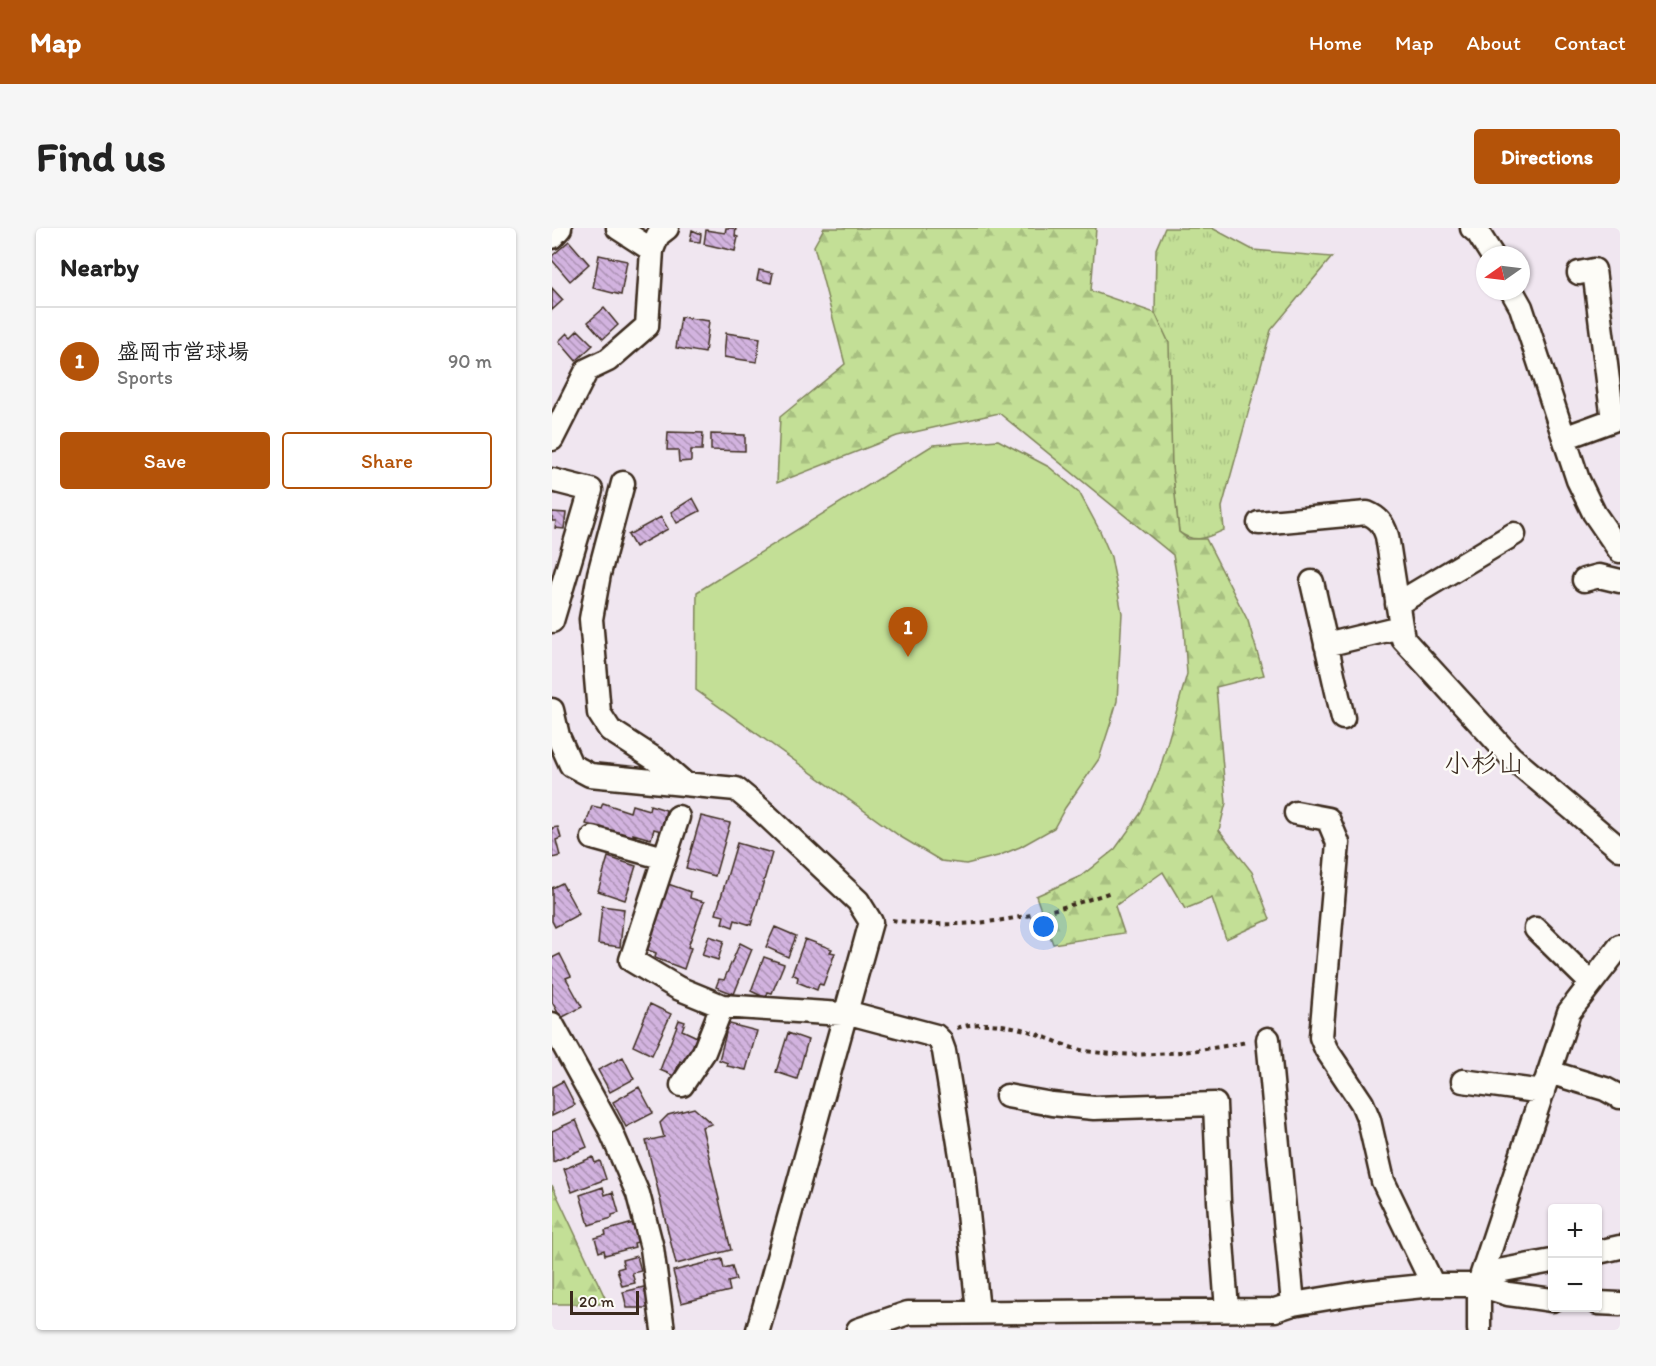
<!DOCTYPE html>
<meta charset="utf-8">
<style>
:root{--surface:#fff;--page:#f6f6f6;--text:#222;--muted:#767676;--line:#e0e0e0;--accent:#b45309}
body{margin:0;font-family:Itim,"Klee One",sans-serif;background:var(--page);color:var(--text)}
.controls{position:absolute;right:18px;bottom:18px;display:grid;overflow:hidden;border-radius:6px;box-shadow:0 2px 4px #0004}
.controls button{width:54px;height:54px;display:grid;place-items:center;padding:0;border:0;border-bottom:2px solid var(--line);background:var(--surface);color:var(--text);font:30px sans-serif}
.compass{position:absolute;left:924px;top:18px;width:54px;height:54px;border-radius:50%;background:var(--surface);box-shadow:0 2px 4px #0004;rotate:256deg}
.scale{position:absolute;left:18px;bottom:15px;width:69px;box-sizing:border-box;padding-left:6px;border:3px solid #3b2a1e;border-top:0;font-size:16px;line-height:21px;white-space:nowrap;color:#3b2a1e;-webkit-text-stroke:4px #fdfcf7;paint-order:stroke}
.you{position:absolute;left:492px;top:699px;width:21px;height:21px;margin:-15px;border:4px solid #fff;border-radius:50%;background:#1a73e8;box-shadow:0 0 0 9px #1a73e833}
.badge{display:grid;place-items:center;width:39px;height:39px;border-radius:50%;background:var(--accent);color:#fff;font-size:20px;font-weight:700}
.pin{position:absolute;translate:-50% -50px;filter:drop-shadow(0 2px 3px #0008)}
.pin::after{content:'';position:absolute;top:32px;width:21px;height:18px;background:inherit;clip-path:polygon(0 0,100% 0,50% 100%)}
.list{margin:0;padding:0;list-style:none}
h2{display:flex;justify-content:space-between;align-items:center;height:78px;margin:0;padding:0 24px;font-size:26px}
h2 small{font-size:20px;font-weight:400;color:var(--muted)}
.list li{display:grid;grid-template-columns:39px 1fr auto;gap:18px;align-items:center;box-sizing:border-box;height:108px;padding:0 24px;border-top:2px solid var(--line)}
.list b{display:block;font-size:22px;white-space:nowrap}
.list p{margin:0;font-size:20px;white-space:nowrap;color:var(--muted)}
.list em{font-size:20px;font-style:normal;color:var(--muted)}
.actions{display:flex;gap:12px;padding:18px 24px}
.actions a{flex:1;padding:14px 0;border:2px solid var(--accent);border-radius:6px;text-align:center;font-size:21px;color:var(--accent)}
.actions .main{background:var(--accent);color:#fff}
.map{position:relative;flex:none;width:1068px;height:1102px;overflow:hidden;border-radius:6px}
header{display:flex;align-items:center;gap:36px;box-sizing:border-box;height:84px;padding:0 30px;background:var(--accent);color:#fff}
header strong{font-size:28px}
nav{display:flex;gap:33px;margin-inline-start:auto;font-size:21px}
.intro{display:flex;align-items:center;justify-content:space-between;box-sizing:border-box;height:144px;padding:0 36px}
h1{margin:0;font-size:42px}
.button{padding:15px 27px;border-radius:6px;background:var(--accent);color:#fff;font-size:21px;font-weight:700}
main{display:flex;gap:36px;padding:0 36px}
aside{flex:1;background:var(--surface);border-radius:6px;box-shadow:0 2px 4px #0004}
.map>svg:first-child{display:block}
</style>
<header>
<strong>Map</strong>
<nav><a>Home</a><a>Map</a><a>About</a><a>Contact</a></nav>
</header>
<div class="intro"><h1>Find us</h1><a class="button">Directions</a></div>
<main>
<aside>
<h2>Nearby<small></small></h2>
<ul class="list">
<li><span class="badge">1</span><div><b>盛岡市営球場</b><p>Sports</p></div><em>90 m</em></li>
</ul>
<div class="actions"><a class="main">Save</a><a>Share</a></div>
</aside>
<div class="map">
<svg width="1068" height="1102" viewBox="0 0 1068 1102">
<defs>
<pattern id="grass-tufts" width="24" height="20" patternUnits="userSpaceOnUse" patternTransform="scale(1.5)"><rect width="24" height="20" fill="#c3df96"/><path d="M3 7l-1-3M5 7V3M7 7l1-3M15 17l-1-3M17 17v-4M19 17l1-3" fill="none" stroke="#a8c081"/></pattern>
<pattern id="forest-firs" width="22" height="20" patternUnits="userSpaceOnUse" patternTransform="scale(1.5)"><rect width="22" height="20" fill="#c3df96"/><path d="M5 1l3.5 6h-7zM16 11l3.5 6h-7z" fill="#a8c081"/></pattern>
<pattern id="building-back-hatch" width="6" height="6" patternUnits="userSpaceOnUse" patternTransform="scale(1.5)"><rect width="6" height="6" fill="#d2b3df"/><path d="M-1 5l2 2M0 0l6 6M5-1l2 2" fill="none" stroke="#ac92b4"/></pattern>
</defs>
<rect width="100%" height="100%" fill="#f0e6f0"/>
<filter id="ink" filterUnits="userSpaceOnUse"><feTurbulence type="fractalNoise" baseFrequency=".0167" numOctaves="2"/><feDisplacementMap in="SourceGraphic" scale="12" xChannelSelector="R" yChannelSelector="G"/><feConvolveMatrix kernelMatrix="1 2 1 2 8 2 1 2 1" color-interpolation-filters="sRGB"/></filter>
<g filter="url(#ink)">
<!-- grass -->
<path fill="url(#grass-tufts)" stroke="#7f845a" stroke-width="1.5" d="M 613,0 L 660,0 L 701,22 L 780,29 L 719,102 L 670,279 L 672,302 C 655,310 643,316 627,304 L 603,85 L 604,21 Z"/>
<!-- forest -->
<path fill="url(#forest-firs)" stroke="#7f845a" stroke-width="1.5" d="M 272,0 L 544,0 L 539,63 L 603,85 L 617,115 L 620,239 L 627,304 L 636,311 L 654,311 L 696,393 L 712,447 L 664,459 L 674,575 L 667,602 L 700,644 L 718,691 L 674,711 L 660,670 L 633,681 L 611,644 L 563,678 L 572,705 L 501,716 L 484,668 L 529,648 L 563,621 L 589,585 L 608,541 L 635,446 L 631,386 L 621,327 L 447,185 L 345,208 L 225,255 L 228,189 L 293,136 L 262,18 Z
M 0,957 L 56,1076 L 0,1076 Z"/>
<!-- garden -->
<path fill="#c3df96" stroke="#7f845a" stroke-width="1.5" d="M 446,212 L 497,239 L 527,264 L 548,303 L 559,329 L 570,385 L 565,473 L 559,494 L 547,531 L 513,580 L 502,600 L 468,619 L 446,628 L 414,636 L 389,633 L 349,609 L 144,462 L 145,364 L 381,217 Z"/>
<!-- building -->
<path fill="url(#building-back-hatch)" stroke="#3b2a1e" stroke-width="1.5" d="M 174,0 L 184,0 L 183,8 L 186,9 L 183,23 L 152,16 L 154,2 L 173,5 Z
M 140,2 L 149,6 L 148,14 L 138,13 Z
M 17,13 L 37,36 L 18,53 L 0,32 L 0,28 Z
M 47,27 L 75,33 L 69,67 L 41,60 Z
M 207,42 L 221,45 L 219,55 L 205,52 Z
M 0,60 L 11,72 L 0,82 Z
M 52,80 L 66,97 L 51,111 L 36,94 Z
M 129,89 L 157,93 L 153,125 L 124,120 Z
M 26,102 L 41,117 L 24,133 L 7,113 L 15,105 L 19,109 Z
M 174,105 L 208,110 L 205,134 L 172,129 Z
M 116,204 L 151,205 L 150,222 L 139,222 L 139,233 L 127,234 L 126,222 L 115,222 Z
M 159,206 L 193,207 L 193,223 L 159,222 Z
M 141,270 L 148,283 L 125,295 L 119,284 Z
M 0,284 L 14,285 L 12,301 L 3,300 L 4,293 L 0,293 Z
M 109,289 L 116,301 L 83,319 L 76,307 Z
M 51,575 L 78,584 L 80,577 L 97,582 L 98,577 L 114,582 L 109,603 L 102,601 L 99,611 L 81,606 L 81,610 L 34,596 L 40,578 L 49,580 Z
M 149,588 L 178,595 L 163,648 L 134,640 Z
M 6,599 L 9,610 L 4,612 L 8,628 L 0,630 L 0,600 Z
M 185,615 L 220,625 L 199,697 L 183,692 L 181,699 L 170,695 L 172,688 L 164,686 Z
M 56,629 L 84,638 L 73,672 L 46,663 Z
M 10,655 L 27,686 L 3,699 L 0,693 L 0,660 Z
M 116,656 L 139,664 L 138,670 L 152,674 L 136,719 L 139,720 L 132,741 L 103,730 L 104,725 L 93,721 Z
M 50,678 L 72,681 L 68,719 L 46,716 Z
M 223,699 L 244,708 L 236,729 L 214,719 Z
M 157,708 L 172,713 L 166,732 L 150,727 Z
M 253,711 L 280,721 L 278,724 L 283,725 L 271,757 L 267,756 L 265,762 L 245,754 L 246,749 L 240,746 Z
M 188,715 L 200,721 L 182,766 L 164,759 L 167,751 L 172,752 Z
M 8,726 L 19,748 L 14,750 L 30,779 L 9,790 L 0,774 L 0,730 Z
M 212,729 L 232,736 L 220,765 L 216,764 L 214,770 L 199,763 Z
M 98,776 L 119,786 L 100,827 L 81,818 Z
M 127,792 L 133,794 L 130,802 L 145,809 L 135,836 L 128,833 L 122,848 L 108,842 Z
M 174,795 L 205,803 L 194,842 L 175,838 L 176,835 L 167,832 L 174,805 L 171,804 Z
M 236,805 L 256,812 L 245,851 L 224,844 Z
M 71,829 L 82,851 L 58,864 L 46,842 Z
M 11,853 L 23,877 L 0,888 L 0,859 Z
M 87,859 L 101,885 L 74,899 L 61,874 Z
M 142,880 L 160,896 L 150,899 L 179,1022 L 124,1036 L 94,913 L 112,909 L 108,895 L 116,887 Z
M 24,892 L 35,919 L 1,934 L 0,903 Z
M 41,929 L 43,935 L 48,933 L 54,951 L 20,964 L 12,941 Z
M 51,959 L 53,967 L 61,964 L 67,985 L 60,987 L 60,990 L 37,997 L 28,967 Z
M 81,995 L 86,1014 L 82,1015 L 83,1019 L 53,1027 L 52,1022 L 47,1024 L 43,1010 L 54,1007 L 53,1003 Z
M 85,1028 L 89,1043 L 80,1045 L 83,1055 L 70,1058 L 65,1041 L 72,1039 L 70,1032 Z
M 170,1031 L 172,1040 L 180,1038 L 184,1052 L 176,1054 L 178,1063 L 129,1075 L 121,1043 Z
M 92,1059 L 98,1080 L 75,1080 L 71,1064 Z"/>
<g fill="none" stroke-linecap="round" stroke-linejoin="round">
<defs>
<path id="minor" d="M 920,0 L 926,5 L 940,27
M 0,9 L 8,0
M 100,22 L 106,7 L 115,0
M 960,63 L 969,79 L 1026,252 L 1042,285 L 1068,323
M 1012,210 L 1061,192 L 1042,42 L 1027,45
M 0,211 L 35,142 L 56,132 L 95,98 L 100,22 L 66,0
M 0,252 L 39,262 L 0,393
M 71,255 L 47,346 L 39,391 L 47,485 L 58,502 L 109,535 L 132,555
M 707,295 L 815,285 C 827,290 831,296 835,308 L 851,411 L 959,529 L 1068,621
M 1032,352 L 1047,348 L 1068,353
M 760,354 L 791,490
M 845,376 L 962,306
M 774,417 L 848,399
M 0,482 L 6,508 L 19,537 L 38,547 L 184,561 L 208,581 L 306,673 L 319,694 L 206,1102
M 744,585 L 776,591 L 786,615 L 769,809 L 774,821 L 810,875 L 817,892 L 831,953 L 881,1057
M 126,589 L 79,732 L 126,760 L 170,778 L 305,787 L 384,808 L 388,812 L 392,823 L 412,946 L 426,1083
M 41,610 L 112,630
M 984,701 L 1039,755
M 0,796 L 58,901 L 86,966 L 100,1020 L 111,1102
M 716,811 L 741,1076
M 997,844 L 1053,861 L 1068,869
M 911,853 L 991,864
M 130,857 L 152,824 L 170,778
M 455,868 L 500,876 L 542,880 L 663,876 L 667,973 L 675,1082
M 1046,1024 L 1068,1019
M 930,1046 L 1000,1033
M 1046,1075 L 1068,1076
M 306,1102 L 356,1085 L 723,1082 L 741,1076 L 813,1064 L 881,1057 L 927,1057 L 956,1066 L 1000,1072
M 927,1102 L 927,1057 L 930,1046 L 1017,784 L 1068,718"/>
</defs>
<!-- minor casing -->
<use href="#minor" stroke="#3b2a1e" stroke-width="27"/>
<!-- path -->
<path stroke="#3b2a1e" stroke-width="4" stroke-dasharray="4.5 4.5" stroke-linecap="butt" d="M 340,692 C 416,704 488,689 559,664
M 405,800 C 434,791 467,798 495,810 C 508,815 520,821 534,823 C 586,831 643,824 695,814"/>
<!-- minor -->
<use href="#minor" stroke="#fdfcf7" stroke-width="22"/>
</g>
</g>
<g text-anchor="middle" stroke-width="5" stroke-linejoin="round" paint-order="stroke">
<!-- neighbourhood labels -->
<g font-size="27" fill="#3b2a1e" stroke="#fdfcf7">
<text x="932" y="544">小杉山</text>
</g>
</g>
</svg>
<div class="controls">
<button>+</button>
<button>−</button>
</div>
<svg class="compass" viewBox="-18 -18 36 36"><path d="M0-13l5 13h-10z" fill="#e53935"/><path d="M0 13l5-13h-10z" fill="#767676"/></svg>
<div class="scale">20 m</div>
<div class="you"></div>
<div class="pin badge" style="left:356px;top:429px">1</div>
</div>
</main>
